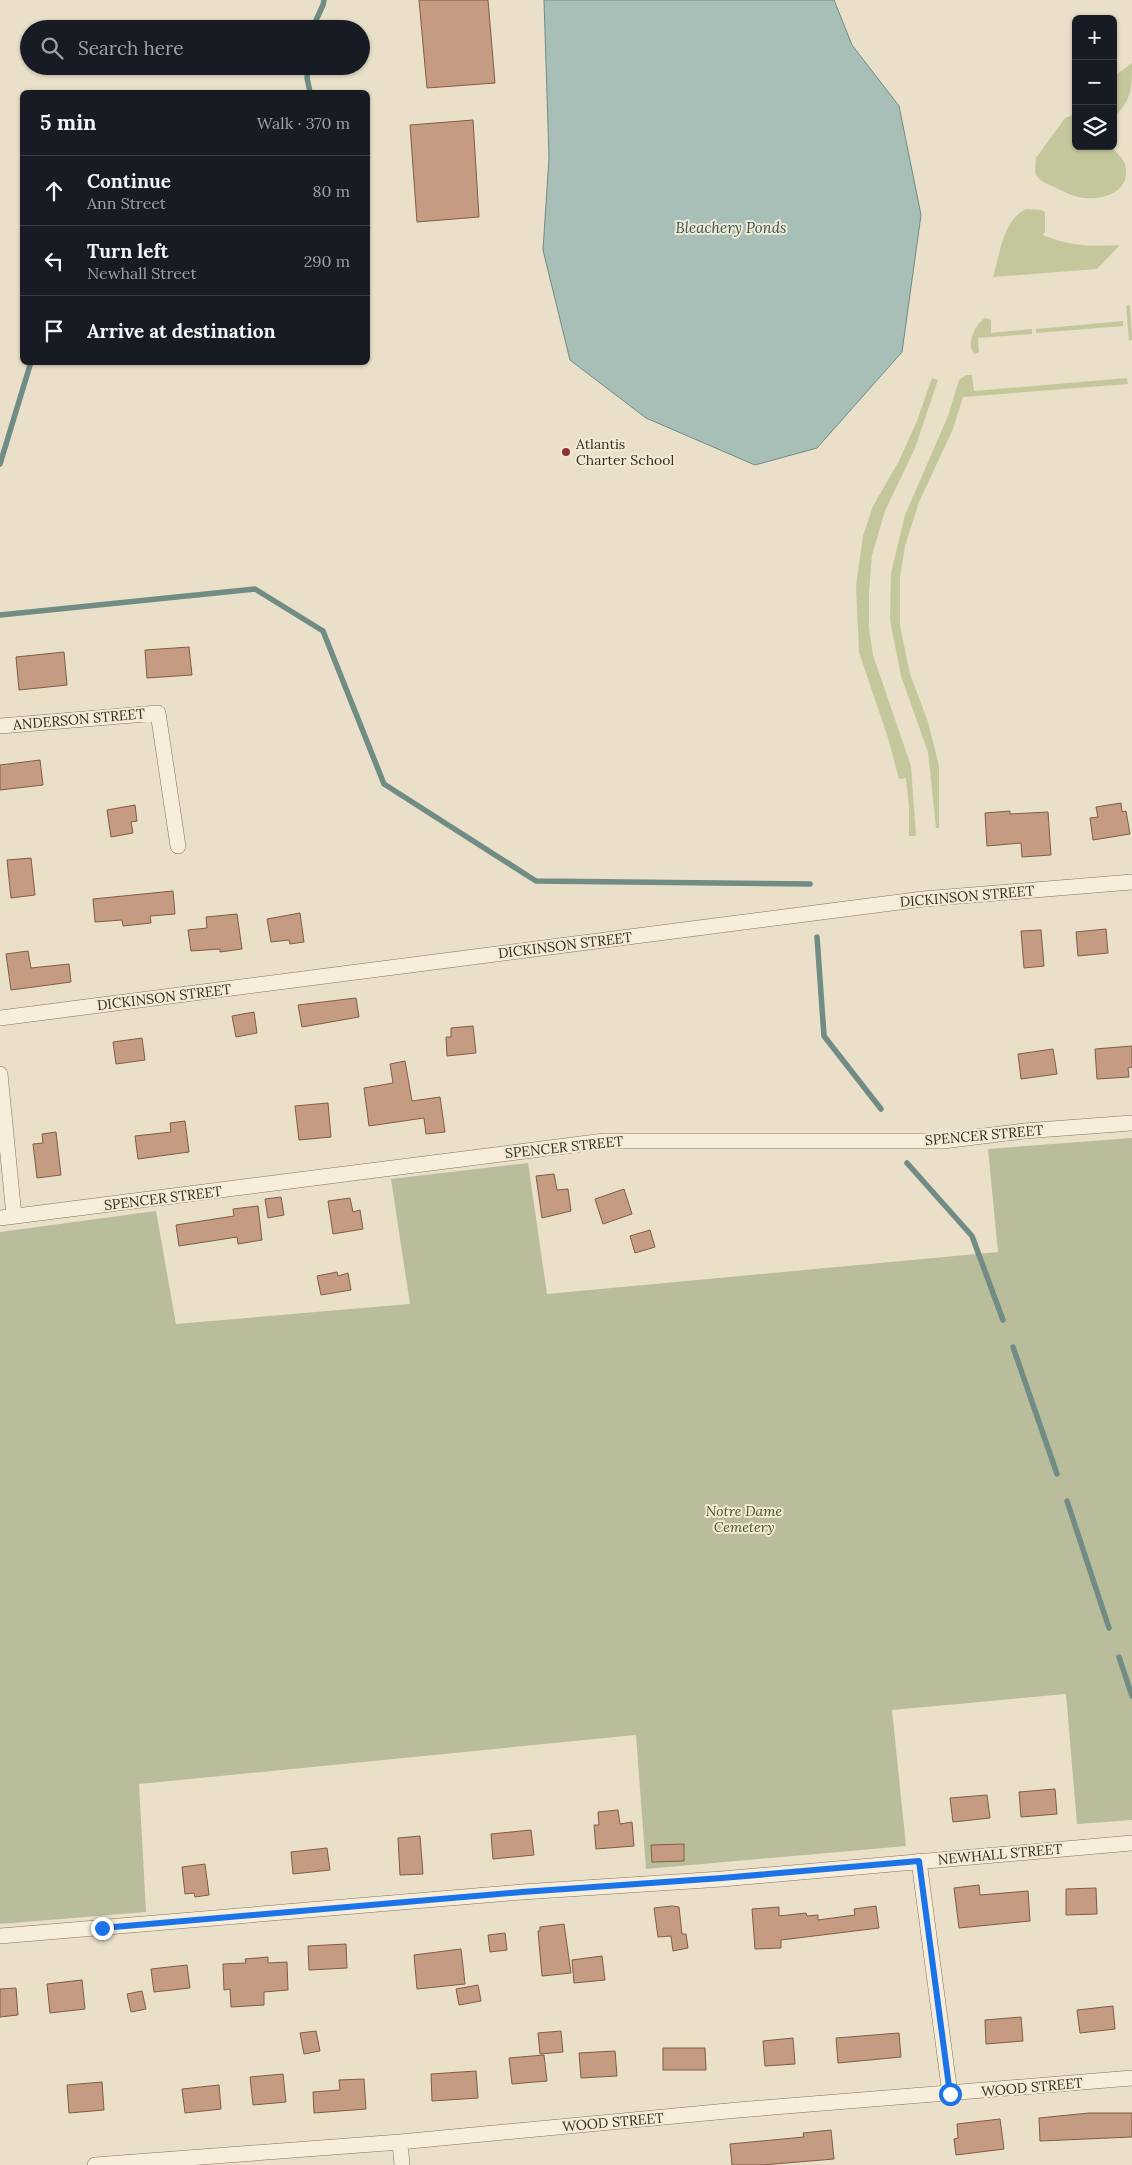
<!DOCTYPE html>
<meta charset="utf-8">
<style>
:root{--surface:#171b24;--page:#242831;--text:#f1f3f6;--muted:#9ea1a6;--line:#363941}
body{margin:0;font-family:Lora,serif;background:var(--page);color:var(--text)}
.controls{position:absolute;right:15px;top:15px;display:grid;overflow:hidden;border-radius:8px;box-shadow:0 1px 4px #0004}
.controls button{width:45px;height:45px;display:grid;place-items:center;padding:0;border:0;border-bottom:1px solid var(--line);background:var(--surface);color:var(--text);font:25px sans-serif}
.stop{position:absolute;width:15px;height:15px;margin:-11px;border:4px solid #1a73e8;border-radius:50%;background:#fff}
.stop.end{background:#1a73e8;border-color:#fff;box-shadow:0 1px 5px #0008}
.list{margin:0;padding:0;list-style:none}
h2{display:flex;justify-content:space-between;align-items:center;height:65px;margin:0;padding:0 20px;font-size:21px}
h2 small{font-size:16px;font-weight:400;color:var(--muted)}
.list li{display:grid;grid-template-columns:32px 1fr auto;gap:15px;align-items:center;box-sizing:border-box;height:70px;padding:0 20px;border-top:1px solid var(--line)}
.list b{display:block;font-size:19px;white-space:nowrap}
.list p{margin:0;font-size:16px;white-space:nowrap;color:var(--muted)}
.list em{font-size:16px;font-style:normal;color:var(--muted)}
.icon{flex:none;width:28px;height:28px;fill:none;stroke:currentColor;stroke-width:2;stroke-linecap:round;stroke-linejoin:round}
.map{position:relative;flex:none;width:1132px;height:2165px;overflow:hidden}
.search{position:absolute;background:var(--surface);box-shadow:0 1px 4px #0004;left:20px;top:20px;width:350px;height:55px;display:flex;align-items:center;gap:12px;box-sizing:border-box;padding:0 18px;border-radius:28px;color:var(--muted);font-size:19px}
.panel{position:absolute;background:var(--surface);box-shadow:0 1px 4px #0004;left:20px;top:90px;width:350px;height:275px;border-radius:8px}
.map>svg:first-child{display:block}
</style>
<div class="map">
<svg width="1132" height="2165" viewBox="0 0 1132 2165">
<rect width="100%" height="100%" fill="#eadfc8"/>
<!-- green -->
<path fill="#c4c79c" d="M 1132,63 C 1132,89 1132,100 1113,118 L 1113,77 Z
M 1076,114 L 1076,146 L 1111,146 C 1116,152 1122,157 1125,164 C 1132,191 1105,200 1085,198 C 1073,197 1063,191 1052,186 C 1045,183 1038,180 1035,173 L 1036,158 L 1065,118 Z
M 1026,209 L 1041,210 L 1045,212 L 1045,231 L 1043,235 C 1069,246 1091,247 1119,245 L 1118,247 L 1097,269 L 993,277 C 1000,254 1003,220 1026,209 Z
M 1130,305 L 1132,340 L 1129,341 L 1126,306 Z
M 985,318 L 991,320 L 991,333 L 1032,329 L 1032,334 L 978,338 L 979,352 L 975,354 C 965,345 975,324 985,318 Z
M 1123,321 L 1123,326 L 1036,333 L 1036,329 Z
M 966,375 L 972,375 L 974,391 L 1127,378 L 1128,384 L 963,397 L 953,429 L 919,502 L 905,546 L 900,577 L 900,626 L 910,674 L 928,722 L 939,766 L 939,828 L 936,828 L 928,752 L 901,676 L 890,620 L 891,573 L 905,515 L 948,416 L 959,380 Z
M 932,378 L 938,380 L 915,448 L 885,511 L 872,555 L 869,593 L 869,628 L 873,655 L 911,766 L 916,836 L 909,836 L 909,807 L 906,778 L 899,779 L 888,738 L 859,652 L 856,586 L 863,536 L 873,506 L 899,461 L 917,421 Z"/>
<!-- cemetery -->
<path fill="#babd9b" d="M 1132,1138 L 1132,1820 L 1077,1824 L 1066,1694 L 892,1710 L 906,1846 L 646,1869 L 636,1735 L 139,1784 L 146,1912 L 0,1924 L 0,1232 L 156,1211 L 176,1324 L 410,1304 L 391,1179 L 528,1163 L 547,1294 L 998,1252 L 988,1149 Z"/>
<!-- water -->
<path fill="#a8bfb7" stroke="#708c84" d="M 544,0 L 834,0 L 852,45 L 899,106 L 921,215 L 902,352 L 817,448 L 755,465 L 646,418 L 570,360 L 543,250 L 549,158 Z"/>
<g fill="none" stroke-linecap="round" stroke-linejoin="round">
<!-- stream -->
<path stroke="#708c84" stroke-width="5.5" d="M 312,29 L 323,5 L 324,0
M 308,66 L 307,78 L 310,92
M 0,464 L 31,362
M 0,615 L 255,589 L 323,631 L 384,784 L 536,881 L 810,884
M 817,937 L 824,1036 L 881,1109
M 907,1163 L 972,1236 L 1003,1320
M 1013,1347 L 1057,1474
M 1067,1501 L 1109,1628
M 1119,1657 L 1132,1696"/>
</g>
<!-- building -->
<path fill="#c59b81" stroke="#815c47" d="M 419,0 L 488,0 L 495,83 L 427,88 Z
M 473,120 L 479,217 L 417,222 L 410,125 Z
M 189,647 L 192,675 L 147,678 L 145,650 Z
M 64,652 L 67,685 L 19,690 L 16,657 Z
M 40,760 L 43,785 L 0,790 L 0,765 Z
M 1121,803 L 1122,812 L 1126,811 L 1130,834 L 1093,840 L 1090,818 L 1098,817 L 1096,807 Z
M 135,805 L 137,821 L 131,822 L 133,833 L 111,837 L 107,810 Z
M 1010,811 L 1010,814 L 1048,812 L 1051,855 L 1022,857 L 1021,843 L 987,846 L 985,813 Z
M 31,858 L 35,895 L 11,898 L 7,860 Z
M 173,891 L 175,914 L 150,916 L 151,923 L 123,926 L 122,920 L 95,922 L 93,899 Z
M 300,913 L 304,942 L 290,944 L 289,940 L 271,942 L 267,919 Z
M 237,914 L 242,949 L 220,952 L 220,949 L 191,951 L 188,930 L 207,928 L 206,917 Z
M 1106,929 L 1108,953 L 1078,956 L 1076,932 Z
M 1041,930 L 1044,966 L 1024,968 L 1021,931 Z
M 28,951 L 31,968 L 69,964 L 71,982 L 11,990 L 6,954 Z
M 356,998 L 359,1017 L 302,1027 L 298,1005 Z
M 254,1012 L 257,1033 L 236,1037 L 232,1016 Z
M 473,1026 L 476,1053 L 447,1056 L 446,1037 L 451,1037 L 451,1028 Z
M 142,1038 L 145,1060 L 116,1064 L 113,1042 Z
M 1132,1046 L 1132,1067 L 1128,1068 L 1129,1077 L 1097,1079 L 1095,1049 Z
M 1053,1049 L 1057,1074 L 1021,1079 L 1018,1054 Z
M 405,1061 L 412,1101 L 440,1097 L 445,1132 L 426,1134 L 424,1118 L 369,1126 L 364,1088 L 393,1083 L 390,1064 Z
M 328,1103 L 331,1137 L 299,1140 L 295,1106 Z
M 185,1121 L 189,1152 L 138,1159 L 135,1136 L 171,1132 L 170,1123 Z
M 56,1132 L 61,1175 L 37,1178 L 33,1144 L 43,1143 L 42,1134 Z
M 554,1174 L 557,1190 L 568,1189 L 571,1211 L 542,1218 L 536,1176 Z
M 624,1189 L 632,1214 L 603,1224 L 595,1199 Z
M 281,1197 L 284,1215 L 268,1218 L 265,1199 Z
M 350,1198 L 353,1212 L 360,1210 L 363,1229 L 333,1234 L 328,1201 Z
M 258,1206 L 262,1240 L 238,1244 L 237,1237 L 179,1246 L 176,1225 L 234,1216 L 233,1209 Z
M 650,1230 L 655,1247 L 635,1253 L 630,1236 Z
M 337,1272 L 338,1276 L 348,1273 L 351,1290 L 321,1295 L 317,1276 Z
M 1055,1789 L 1057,1814 L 1021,1817 L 1019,1792 Z
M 987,1795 L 990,1818 L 953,1822 L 950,1798 Z
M 618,1810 L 620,1824 L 632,1822 L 634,1846 L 596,1849 L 594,1825 L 599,1825 L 598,1812 Z
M 531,1830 L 534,1855 L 493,1859 L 491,1834 Z
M 420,1836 L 423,1874 L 400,1875 L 398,1838 Z
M 684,1844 L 684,1861 L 652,1862 L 651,1845 Z
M 327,1848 L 330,1870 L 293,1874 L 291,1852 Z
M 205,1864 L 209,1895 L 195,1897 L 194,1893 L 185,1894 L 182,1867 Z
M 979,1885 L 980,1895 L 1028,1891 L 1030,1921 L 959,1928 L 954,1888 Z
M 1096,1888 L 1097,1914 L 1066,1915 L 1066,1889 Z
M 672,1906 L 679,1907 L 682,1934 L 686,1934 L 688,1948 L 673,1951 L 671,1936 L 658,1937 L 654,1908 Z
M 876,1906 L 879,1928 L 781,1940 L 781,1948 L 755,1949 L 752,1909 L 779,1907 L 779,1916 L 806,1913 L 807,1916 L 818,1915 L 818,1920 L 855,1915 L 854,1909 Z
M 564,1924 L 571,1973 L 542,1976 L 538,1931 L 540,1931 L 540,1927 Z
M 505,1933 L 507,1950 L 490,1952 L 488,1935 Z
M 346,1944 L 347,1968 L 309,1970 L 308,1946 Z
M 461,1949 L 465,1984 L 417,1989 L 414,1955 Z
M 602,1956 L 605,1980 L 574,1983 L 572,1960 Z
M 268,1957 L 268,1963 L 287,1962 L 288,1990 L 264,1992 L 264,2005 L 231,2007 L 230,1989 L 224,1990 L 223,1964 L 246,1963 L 245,1959 Z
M 187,1965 L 190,1988 L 154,1992 L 151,1969 Z
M 82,1980 L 85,2009 L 50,2013 L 47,1984 Z
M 478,1985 L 481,2001 L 459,2005 L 456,1989 Z
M 16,1988 L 18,2015 L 0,2017 L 0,1989 Z
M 142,1991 L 146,2009 L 131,2012 L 127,1994 Z
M 1113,2006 L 1115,2029 L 1080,2033 L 1077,2010 Z
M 1021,2017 L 1023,2041 L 986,2044 L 985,2020 Z
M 316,2031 L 320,2051 L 304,2054 L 300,2033 Z
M 561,2031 L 563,2052 L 540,2054 L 538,2033 Z
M 899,2033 L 901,2057 L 838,2063 L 836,2038 Z
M 793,2038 L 795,2064 L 765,2066 L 763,2041 Z
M 663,2048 L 705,2048 L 706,2070 L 663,2070 Z
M 615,2051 L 617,2076 L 581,2078 L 579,2053 Z
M 544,2055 L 547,2081 L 512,2084 L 509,2058 Z
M 476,2071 L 478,2098 L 432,2101 L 431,2074 Z
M 283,2074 L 286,2102 L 253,2105 L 250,2077 Z
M 364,2079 L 366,2109 L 314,2113 L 313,2092 L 340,2090 L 339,2080 Z
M 102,2082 L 104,2110 L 69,2113 L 67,2085 Z
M 219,2085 L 221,2109 L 185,2113 L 182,2089 Z
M 1089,2113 L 1132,2113 L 1132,2137 L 1040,2141 L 1039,2118 Z
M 1000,2119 L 1004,2149 L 956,2155 L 954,2139 L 958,2138 L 957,2124 Z
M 831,2130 L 834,2159 L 762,2165 L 732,2165 L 730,2144 L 804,2137 L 803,2133 Z"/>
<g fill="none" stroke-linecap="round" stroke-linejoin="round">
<defs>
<path id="minor" d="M 0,726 L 158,713 L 178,846
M 0,1018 L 923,899 L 1132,882
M 0,1074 L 14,1216
M 0,1218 L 604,1141 L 943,1141 L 1024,1131 L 1132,1123
M 919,1861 L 950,2094
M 0,1936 L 522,1892 L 722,1879 L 1132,1843
M 400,2142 L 402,2165
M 95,2165 L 400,2142 L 738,2110 L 1132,2078"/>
</defs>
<!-- minor casing -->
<use href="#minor" stroke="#84725e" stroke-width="16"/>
<!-- minor -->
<use href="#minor" stroke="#f6edda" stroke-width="15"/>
</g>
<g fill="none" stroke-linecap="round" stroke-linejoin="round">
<!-- route -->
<path stroke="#1a73e8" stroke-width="6" d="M 102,1928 L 522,1892 L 722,1878 L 919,1861 L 950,2094"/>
</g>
<!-- markers -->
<circle fill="#8e3437" stroke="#f2ead6" stroke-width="2" cx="566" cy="452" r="5"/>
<g text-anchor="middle" stroke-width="4" stroke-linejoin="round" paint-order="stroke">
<!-- poi labels -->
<g font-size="14" fill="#362a21" stroke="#f2ead6" text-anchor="start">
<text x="576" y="449">Atlantis<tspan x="576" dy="16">Charter School</tspan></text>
</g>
<!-- street labels -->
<g font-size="14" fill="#362a21" stroke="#f2ead6">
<text transform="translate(79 719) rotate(-5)" y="5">ANDERSON STREET</text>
<text transform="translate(967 896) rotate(-5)" y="5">DICKINSON STREET</text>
<text transform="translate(565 945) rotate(-7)" y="5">DICKINSON STREET</text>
<text transform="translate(164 997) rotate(-7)" y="5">DICKINSON STREET</text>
<text transform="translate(984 1135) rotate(-5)" y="5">SPENCER STREET</text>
<text transform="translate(564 1147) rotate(-6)" y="5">SPENCER STREET</text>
<text transform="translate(163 1198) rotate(-7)" y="5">SPENCER STREET</text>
<text transform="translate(1000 1854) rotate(-5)" y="5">NEWHALL STREET</text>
<text transform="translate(1032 2087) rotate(-5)" y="5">WOOD STREET</text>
<text transform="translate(613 2122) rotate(-5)" y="5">WOOD STREET</text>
</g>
<!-- park labels -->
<g font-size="14" font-style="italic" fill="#485129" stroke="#f2ead6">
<text x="744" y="1516">Notre Dame<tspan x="744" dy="16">Cemetery</tspan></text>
</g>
<!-- water labels -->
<g font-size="15" font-style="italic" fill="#315451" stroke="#f2ead6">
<text x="731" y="233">Bleachery Ponds</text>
</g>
</g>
</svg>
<div class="controls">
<button>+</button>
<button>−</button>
<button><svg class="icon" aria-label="layers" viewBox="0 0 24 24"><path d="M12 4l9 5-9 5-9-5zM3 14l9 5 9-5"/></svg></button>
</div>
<div class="stop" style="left:950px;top:2094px"></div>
<div class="stop end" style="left:102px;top:1928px"></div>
<div class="search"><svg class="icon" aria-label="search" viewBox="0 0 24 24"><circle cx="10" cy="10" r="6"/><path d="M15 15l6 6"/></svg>Search here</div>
<section class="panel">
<h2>5 min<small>Walk · 370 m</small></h2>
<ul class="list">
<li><svg class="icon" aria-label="ahead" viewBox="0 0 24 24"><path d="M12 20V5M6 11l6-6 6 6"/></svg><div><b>Continue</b><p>Ann Street</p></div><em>80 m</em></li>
<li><svg class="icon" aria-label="left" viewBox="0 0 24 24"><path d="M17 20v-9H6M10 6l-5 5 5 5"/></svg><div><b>Turn left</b><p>Newhall Street</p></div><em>290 m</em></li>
<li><svg class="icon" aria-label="arrive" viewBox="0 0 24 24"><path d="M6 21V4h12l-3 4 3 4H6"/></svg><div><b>Arrive at destination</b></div></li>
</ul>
</section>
</div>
